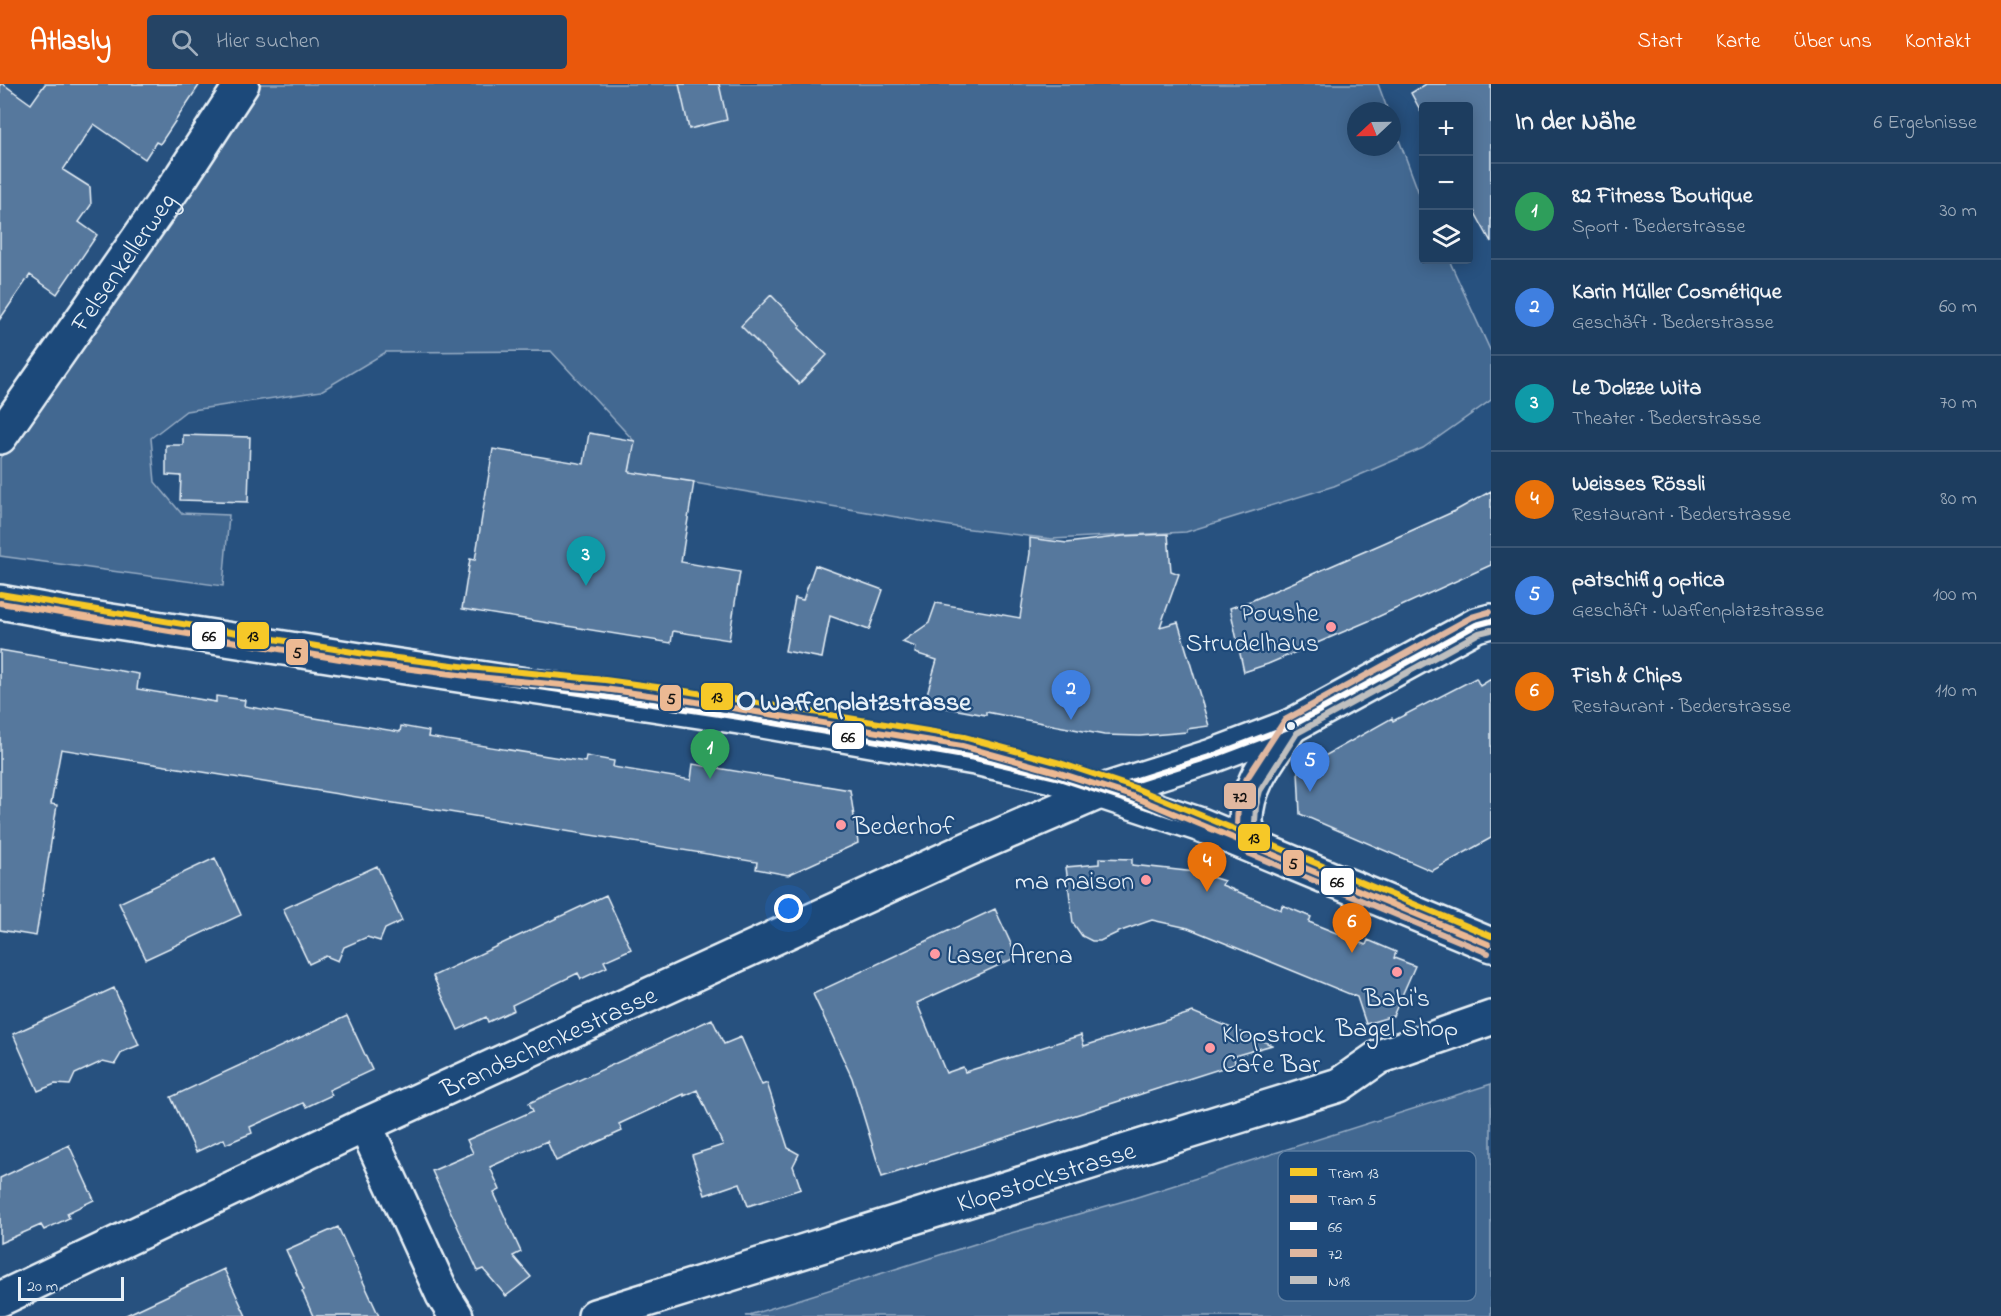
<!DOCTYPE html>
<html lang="de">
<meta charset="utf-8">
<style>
:root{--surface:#1d3d5f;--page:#254465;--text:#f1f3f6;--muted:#a0aebd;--line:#3b5674;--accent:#ea580c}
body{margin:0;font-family:"Indie Flower",sans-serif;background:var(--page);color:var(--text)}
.controls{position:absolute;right:18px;top:18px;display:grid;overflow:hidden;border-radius:6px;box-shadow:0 3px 15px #0003}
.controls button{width:54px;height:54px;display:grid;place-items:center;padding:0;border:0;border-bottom:2px solid var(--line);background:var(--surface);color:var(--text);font:30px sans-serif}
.compass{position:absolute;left:1347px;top:18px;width:54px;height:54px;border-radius:50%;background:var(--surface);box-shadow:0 3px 15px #0003;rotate:248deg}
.scale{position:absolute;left:18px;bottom:15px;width:106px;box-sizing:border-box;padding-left:6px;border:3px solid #e8f1f8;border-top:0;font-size:16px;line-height:21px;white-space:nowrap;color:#e8f1f8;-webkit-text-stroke:4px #1f4a7a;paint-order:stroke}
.you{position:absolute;left:789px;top:825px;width:21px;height:21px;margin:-15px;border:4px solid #fff;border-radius:50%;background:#1a73e8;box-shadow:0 0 0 9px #1a73e833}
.badge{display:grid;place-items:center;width:39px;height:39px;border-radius:50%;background:var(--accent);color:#fff;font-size:20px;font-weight:700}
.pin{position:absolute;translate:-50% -50px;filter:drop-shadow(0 2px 3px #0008)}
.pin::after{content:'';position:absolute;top:32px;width:21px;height:18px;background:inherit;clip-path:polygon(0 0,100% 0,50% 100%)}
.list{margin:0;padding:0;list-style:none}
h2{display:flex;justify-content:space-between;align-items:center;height:78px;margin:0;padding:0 24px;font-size:26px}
h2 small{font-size:20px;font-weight:400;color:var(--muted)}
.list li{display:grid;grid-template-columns:39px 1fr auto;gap:18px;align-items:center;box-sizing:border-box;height:96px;padding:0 24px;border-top:2px solid var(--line)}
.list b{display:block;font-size:22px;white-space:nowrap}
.list p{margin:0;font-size:20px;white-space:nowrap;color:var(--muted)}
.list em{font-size:20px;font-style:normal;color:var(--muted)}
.icon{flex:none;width:33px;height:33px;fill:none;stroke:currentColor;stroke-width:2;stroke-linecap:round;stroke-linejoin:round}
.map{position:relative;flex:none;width:1491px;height:1232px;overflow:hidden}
header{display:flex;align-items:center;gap:36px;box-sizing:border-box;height:84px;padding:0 30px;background:var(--accent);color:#fff}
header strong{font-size:28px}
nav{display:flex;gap:33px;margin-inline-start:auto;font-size:21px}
.search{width:420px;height:54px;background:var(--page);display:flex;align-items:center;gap:15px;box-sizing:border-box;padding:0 21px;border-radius:6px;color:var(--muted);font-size:22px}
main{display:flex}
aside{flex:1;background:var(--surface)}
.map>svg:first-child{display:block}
</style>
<header>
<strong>Atlasly</strong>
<div class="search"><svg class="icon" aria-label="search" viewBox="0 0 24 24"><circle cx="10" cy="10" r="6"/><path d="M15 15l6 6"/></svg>Hier suchen</div>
<nav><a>Start</a><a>Karte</a><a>Über uns</a><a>Kontakt</a></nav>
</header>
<main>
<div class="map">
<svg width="1491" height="1232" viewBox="0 0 1491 1232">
<rect width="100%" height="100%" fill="#27517f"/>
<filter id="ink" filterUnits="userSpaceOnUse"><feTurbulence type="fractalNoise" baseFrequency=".0167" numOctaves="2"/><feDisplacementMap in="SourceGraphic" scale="12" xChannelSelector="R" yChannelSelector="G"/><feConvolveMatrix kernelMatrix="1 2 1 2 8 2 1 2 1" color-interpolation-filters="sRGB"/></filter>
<g filter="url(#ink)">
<!-- green -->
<path fill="#436891" stroke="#96acc4" stroke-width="1.5" d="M 255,0 L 1378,0 L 1388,27 L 1356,27 L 1356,63 L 1392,63 L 1392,37 L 1423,120 L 1424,176 L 1449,176 L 1491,268 L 1491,316 L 1423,364 L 1334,402 L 1186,448 L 1052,455 L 962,444 L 629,388 L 634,357 L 551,267 L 386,268 L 321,307 L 186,327 L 151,354 L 155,398 L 181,429 L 229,431 L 223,502 L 0,472 L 0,374 Z
M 1491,1000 L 1491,1232 L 746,1232 L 997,1153 L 1131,1115 Z"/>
<!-- building -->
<path fill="#57789d" stroke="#e8f1f8" stroke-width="1.5" d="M 0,0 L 3,0 L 31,20 L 45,0 L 200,0 L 160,60 L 156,58 L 145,75 L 94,40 L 63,86 L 90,103 L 91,121 L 79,138 L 97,151 L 57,210 L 30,191 L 0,235 Z
M 679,0 L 719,0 L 727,36 L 689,45 Z
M 1426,0 L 1491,0 L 1491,158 L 1468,116 L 1468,22 L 1424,22 L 1424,33 L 1411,9 Z
M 771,211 L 801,242 L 799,244 L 827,271 L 799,300 L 741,242 Z
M 589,349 L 635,357 L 629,388 L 694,398 L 681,478 L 740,488 L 729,556 L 673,547 L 671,559 L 462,525 L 470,475 L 475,476 L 493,365 L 584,380 Z
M 183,351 L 250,353 L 248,418 L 180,416 L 181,392 L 166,391 L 166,361 L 183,361 Z
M 1491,407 L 1491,481 L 1371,536 L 1268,580 L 1244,588 L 1230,524 L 1253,516 L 1384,459 L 1455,427 Z
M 1168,450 L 1171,487 L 1179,490 L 1160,543 L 1178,538 L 1209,642 L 1187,645 L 1187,648 L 1140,652 L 1104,651 L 986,628 L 986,631 L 924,620 L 937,576 L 915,569 L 916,563 L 902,558 L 929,539 L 936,519 L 1020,534 L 1030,469 L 1030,454 L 1067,459 L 1123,452 Z
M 815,481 L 883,506 L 869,546 L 830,532 L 822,574 L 785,567 L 795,514 L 803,516 Z
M 0,566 L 139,590 L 137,605 L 216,618 L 216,612 L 245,616 L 244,622 L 321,635 L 400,648 L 401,642 L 429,647 L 428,653 L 585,678 L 586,672 L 614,677 L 613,683 L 691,696 L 693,680 L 850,706 L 858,759 L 788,791 L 756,785 L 757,778 L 61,665 L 51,720 L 57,721 L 36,852 L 0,846 Z
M 1476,594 L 1480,602 L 1491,595 L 1491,754 L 1432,787 L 1300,730 L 1298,687 L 1392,634 L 1393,637 Z
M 215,774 L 241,831 L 146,875 L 119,819 Z
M 1099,774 L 1132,775 L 1132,781 L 1196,788 L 1224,797 L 1222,801 L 1281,826 L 1282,821 L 1311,833 L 1309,838 L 1366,861 L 1368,856 L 1396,868 L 1394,874 L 1415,882 L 1393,932 L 1366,940 L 1357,913 L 1188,844 L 1152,836 L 1121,847 L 1100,857 L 1092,857 L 1082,852 L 1073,839 L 1066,783 L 1099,780 Z
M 377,782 L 402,837 L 385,845 L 380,857 L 367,853 L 344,863 L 338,877 L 326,872 L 309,880 L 283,825 Z
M 606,811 L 631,865 L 604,877 L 607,883 L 581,895 L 578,889 L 512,921 L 514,926 L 488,938 L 486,933 L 458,946 L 433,892 Z
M 995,825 L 1017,873 L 917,919 L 946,989 L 963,983 L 965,988 L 1081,951 L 1084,962 L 1193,928 L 1272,961 L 1234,972 L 1235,980 L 882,1093 L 852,994 L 813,910 Z
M 114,904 L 139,961 L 122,968 L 115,980 L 103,977 L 75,990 L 70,1001 L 55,1000 L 38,1007 L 13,950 Z
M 347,932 L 372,986 L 329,1006 L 332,1011 L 306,1023 L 303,1019 L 250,1043 L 252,1049 L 226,1060 L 224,1055 L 196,1068 L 171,1013 Z
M 712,935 L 724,960 L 741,953 L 762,1001 L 767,999 L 788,1064 L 799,1070 L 793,1082 L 801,1105 L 748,1122 L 740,1099 L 705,1111 L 692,1071 L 723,1061 L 697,1006 L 684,1012 L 684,1010 L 619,1040 L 622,1047 L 556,1077 L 547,1057 L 490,1083 L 500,1106 L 494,1109 L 521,1168 L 513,1172 L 531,1193 L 506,1212 L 483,1185 L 478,1187 L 432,1087 L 473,1069 L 467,1056 L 533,1027 L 529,1019 Z
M 69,1061 L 94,1116 L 67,1129 L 69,1134 L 44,1146 L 41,1141 L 0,1159 L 0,1094 Z
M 338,1143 L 379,1232 L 313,1232 L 302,1207 L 304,1206 L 286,1166 Z
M 224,1185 L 246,1232 L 124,1232 Z"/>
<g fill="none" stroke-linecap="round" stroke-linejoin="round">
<defs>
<g id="minor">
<path id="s1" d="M 0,353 L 182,92 L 242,0"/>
<path d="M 365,1041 L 443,1211 L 456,1232"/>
<path id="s2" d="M 595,1232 L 1339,1001 L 1379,973 L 1491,934"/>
</g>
<g id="tertiary">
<path d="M 1252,761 C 1250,754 1247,746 1246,738 C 1245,701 1272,671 1291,642"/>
<path id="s3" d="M 0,1215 L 365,1041 L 968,765 L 1102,707 L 1212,672 L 1291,642 L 1476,541 L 1491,537"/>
</g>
<path id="secondary" d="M 0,518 L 66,530 L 392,581 L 739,633 L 975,674 L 1056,693 L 1201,741 L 1491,861"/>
</defs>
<!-- minor casing -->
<use href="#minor" stroke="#e8f1f8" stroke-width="38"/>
<!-- tertiary casing -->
<use href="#tertiary" stroke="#e8f1f8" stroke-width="38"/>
<!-- secondary casing -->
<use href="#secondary" stroke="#e8f1f8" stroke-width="38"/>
<!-- minor -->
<use href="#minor" stroke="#1f4a7a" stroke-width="33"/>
<!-- tertiary -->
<use href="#tertiary" stroke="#1f4a7a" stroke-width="33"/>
<!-- secondary -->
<use href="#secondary" stroke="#1f4a7a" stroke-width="33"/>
<defs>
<path id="bus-1" d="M 0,518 L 392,581 L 739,633 L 975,674 L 1056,693 L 1201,741 L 1491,861
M 1102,707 L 1212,672 L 1291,642 L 1476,541 L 1491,537"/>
<path id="bus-2" d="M 1488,869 L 1248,769 L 1244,764 L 1237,742 L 1238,719 L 1244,699 L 1285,636 L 1472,533 L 1489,528"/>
<path id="bus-3" d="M 1491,546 L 1479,549 L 1297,649 L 1260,707 L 1256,722 L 1255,739 L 1259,754 L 1491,851"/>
</defs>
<!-- bus-1 casing -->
<use href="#bus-1" stroke="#1f4a7a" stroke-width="10"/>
<!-- bus-2 casing -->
<use href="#bus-2" stroke="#1f4a7a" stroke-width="10"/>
<!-- bus-3 casing -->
<use href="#bus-3" stroke="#1f4a7a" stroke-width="10"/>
<!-- bus-1 -->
<use href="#bus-1" stroke="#fff" stroke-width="6"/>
<!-- bus-2 -->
<use href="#bus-2" stroke="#dfb7a0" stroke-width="6"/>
<!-- bus-3 -->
<use href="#bus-3" stroke="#bfbfbf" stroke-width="6"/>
<defs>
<path id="tram-1" d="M 0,510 L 365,570 L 468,583 L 605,596 L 679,606 L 964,653 L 1060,679 L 1135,704 L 1491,852"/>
<path id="tram-2" d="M 0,519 L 364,579 L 467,592 L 604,605 L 678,615 L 962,662 L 1057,688 L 1132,712 L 1488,860"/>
</defs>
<!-- tram-1 casing -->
<use href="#tram-1" stroke="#1f4a7a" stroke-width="10"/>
<!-- tram-2 casing -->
<use href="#tram-2" stroke="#1f4a7a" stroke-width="10"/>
<!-- tram-1 -->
<use href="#tram-1" stroke="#f6c828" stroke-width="6"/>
<!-- tram-2 -->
<use href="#tram-2" stroke="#ecb993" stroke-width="6"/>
</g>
</g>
<!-- markers -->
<g fill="#ff9aa2" stroke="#1f4a7a" stroke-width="2">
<circle cx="1331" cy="543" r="6"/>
<circle cx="841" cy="741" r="6"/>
<circle cx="1146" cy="796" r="6"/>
<circle cx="935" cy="870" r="6"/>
<circle cx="1397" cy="888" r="6"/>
<circle cx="1210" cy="964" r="6"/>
</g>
<circle fill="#1f4a7a" stroke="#e8f1f8" stroke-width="3" cx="746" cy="617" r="8"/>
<circle fill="#e8f1f8" stroke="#1f4a7a" stroke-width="2" cx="1291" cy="642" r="5"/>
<g text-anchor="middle" stroke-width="4.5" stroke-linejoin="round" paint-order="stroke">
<!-- street labels -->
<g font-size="26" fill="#e8f1f8" stroke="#1f4a7a">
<text dy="9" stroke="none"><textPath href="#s1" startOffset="214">Felsenkellerweg</textPath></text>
<text dy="9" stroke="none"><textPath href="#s3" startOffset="606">Brandschenkestrasse</textPath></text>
<text dy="9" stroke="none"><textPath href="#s2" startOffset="472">Klopstockstrasse</textPath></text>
</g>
<!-- poi labels -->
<g font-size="26" fill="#e8f1f8" stroke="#1f4a7a" text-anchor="start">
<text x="1319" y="537" text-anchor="end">Poushe<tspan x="1319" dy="30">Strudelhaus</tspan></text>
<text x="853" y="750">Bederhof</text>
<text x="1134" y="805" text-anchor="end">ma maison</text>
<text x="947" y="879">Laser Arena</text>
<text x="1397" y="922" text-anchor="middle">Babi's<tspan x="1397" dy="30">Bagel Shop</tspan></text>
<text x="1222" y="958">Klopstock<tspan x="1222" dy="30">Cafe Bar</tspan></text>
</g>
<!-- stop labels -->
<g font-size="26" font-weight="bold" fill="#e8f1f8" stroke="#1f4a7a" text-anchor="start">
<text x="760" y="626">Waffenplatzstrasse</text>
</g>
</g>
<!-- legend -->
<rect x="1278" y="1067" width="198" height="150" rx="9" fill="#1f4a7a" stroke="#5b7ca0" stroke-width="1.5"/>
<rect x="1290" y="1084" width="27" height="8" fill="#f6c828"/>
<rect x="1290" y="1111" width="27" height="8" fill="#ecb993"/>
<rect x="1290" y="1138" width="27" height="8" fill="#fff"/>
<rect x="1290" y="1165" width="27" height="8" fill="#dfb7a0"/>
<rect x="1290" y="1192" width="27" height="8" fill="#bfbfbf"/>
<g font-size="16" fill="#e8f1f8">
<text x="1328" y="1094">Tram 13</text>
<text x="1328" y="1121">Tram 5</text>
<text x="1328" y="1148">66</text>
<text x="1328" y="1175">72</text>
<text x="1328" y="1202">N18</text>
</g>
<g stroke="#1f4a7a" stroke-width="2">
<rect x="191" y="537" width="35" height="29" rx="6" fill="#fff"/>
<rect x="236" y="537" width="34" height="29" rx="6" fill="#f6c828"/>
<rect x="285" y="554" width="24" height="28" rx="6" fill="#ecb993"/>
<rect x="700" y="598" width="34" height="29" rx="6" fill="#f6c828"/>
<rect x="659" y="600" width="23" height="28" rx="6" fill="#ecb993"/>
<rect x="831" y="638" width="34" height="28" rx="6" fill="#fff"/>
<rect x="1223" y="698" width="34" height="28" rx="6" fill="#dfb7a0"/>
<rect x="1237" y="739" width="34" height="29" rx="6" fill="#f6c828"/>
<rect x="1282" y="765" width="23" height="28" rx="6" fill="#ecb993"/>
<rect x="1320" y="783" width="35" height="29" rx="6" fill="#fff"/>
</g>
<g font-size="16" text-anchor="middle" font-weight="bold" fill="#111">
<text x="209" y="557">66</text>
<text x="253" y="557">13</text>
<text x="297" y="574">5</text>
<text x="717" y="618">13</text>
<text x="671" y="620">5</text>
<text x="848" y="658">66</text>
<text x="1240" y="718">72</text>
<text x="1254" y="759">13</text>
<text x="1293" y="785">5</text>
<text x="1337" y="803">66</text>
</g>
</svg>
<div class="controls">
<button>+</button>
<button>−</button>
<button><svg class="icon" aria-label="layers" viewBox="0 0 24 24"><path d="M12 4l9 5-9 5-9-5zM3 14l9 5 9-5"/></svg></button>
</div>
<svg class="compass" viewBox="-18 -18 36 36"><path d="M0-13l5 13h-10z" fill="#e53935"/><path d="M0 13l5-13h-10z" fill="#a0aebd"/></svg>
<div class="scale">20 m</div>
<div class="you"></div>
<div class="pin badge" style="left:710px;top:695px;background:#2e9e5b">1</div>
<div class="pin badge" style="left:1071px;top:636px;background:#3f7fe0">2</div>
<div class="pin badge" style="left:586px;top:502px;background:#0f9aa8">3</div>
<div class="pin badge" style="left:1207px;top:808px;background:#e8710a">4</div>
<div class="pin badge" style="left:1310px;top:708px;background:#3f7fe0">5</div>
<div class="pin badge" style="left:1352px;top:869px;background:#e8710a">6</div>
</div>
<aside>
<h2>In der Nähe<small>6 Ergebnisse</small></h2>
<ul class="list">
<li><span class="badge" style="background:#2e9e5b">1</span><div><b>82 Fitness Boutique</b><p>Sport · Bederstrasse</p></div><em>30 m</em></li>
<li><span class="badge" style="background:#3f7fe0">2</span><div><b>Karin Müller Cosmétique</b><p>Geschäft · Bederstrasse</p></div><em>60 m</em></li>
<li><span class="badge" style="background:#0f9aa8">3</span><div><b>Le Dolzze Wita</b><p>Theater · Bederstrasse</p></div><em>70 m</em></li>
<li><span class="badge" style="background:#e8710a">4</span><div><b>Weisses Rössli</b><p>Restaurant · Bederstrasse</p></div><em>80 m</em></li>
<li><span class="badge" style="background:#3f7fe0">5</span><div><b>patschifig optica</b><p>Geschäft · Waffenplatzstrasse</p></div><em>100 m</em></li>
<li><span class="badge" style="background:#e8710a">6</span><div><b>Fish &amp; Chips</b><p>Restaurant · Bederstrasse</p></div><em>110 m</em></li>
</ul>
</aside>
</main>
